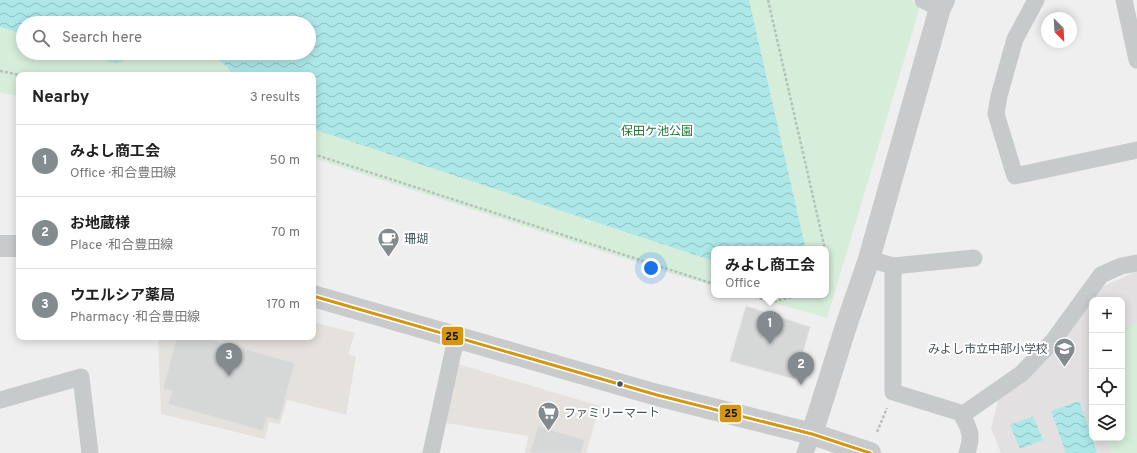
<!DOCTYPE html>
<meta charset="utf-8">
<style>
:root{--surface:#fff;--page:#f2f2f2;--text:#222;--muted:#767676;--line:#e0e0e0;--accent:#838b8e}
body{margin:0;font-family:Overpass,"Noto Sans JP",sans-serif;background:var(--page);color:var(--text)}
.controls{position:absolute;right:12px;bottom:12px;display:grid;overflow:hidden;border-radius:8px;box-shadow:0 2px 10px #0003}
.controls button{width:36px;height:36px;display:grid;place-items:center;padding:0;border:0;border-bottom:1px solid var(--line);background:var(--surface);color:var(--text);font:20px sans-serif}
.compass{position:absolute;left:1041px;top:12px;width:36px;height:36px;border-radius:50%;background:var(--surface);box-shadow:0 2px 10px #0003;rotate:156deg}
.you{position:absolute;left:651px;top:268px;width:14px;height:14px;margin:-10px;border:3px solid #fff;border-radius:50%;background:#1a73e8;box-shadow:0 0 0 6px #1a73e833}
.badge{display:grid;place-items:center;width:26px;height:26px;border-radius:50%;background:var(--accent);color:#fff;font-size:13px;font-weight:700}
.pin{position:absolute;translate:-50% -33px;filter:drop-shadow(0 1px 2px #0008)}
.pin::after{content:'';position:absolute;top:21px;width:14px;height:12px;background:inherit;clip-path:polygon(0 0,100% 0,50% 100%)}
.popup{position:absolute;left:711px;top:246px;width:118px;height:52px;box-sizing:border-box;display:grid;place-content:center;border-radius:8px;background:var(--surface);filter:drop-shadow(0 1px 3px #0005);font-size:13px;white-space:nowrap;color:var(--muted)}
.popup b{font-size:15px;color:var(--text)}
.popup::after{content:'';position:absolute;left:50%;top:100%;margin-left:-8px;border:8px solid transparent;border-top-color:var(--surface)}
.list{margin:0;padding:0;list-style:none}
h2{display:flex;justify-content:space-between;align-items:center;height:52px;margin:0;padding:0 16px;font-size:17px}
h2 small{font-size:13px;font-weight:400;color:var(--muted)}
.list li{display:grid;grid-template-columns:26px 1fr auto;gap:12px;align-items:center;box-sizing:border-box;height:72px;padding:0 16px;border-top:1px solid var(--line)}
.list b{display:block;font-size:15px;white-space:nowrap}
.list p{margin:0;font-size:13px;white-space:nowrap;color:var(--muted)}
.list em{font-size:13px;font-style:normal;color:var(--muted)}
.icon{flex:none;width:22px;height:22px;fill:none;stroke:currentColor;stroke-width:2;stroke-linecap:round;stroke-linejoin:round}
.map{position:relative;flex:none;width:1137px;height:453px;overflow:hidden}
.search{position:absolute;background:var(--surface);box-shadow:0 2px 10px #0003;left:16px;top:16px;width:300px;height:44px;display:flex;align-items:center;gap:10px;box-sizing:border-box;padding:0 14px;border-radius:22px;color:var(--muted);font-size:15px}
.panel{position:absolute;background:var(--surface);box-shadow:0 2px 10px #0003;left:16px;top:72px;width:300px;height:268px;border-radius:8px}
.map>svg:first-child{display:block}
</style>
<div class="map">
<svg width="1137" height="453" viewBox="0 0 1137 453">
<defs>
<pattern id="water-waves" width="16" height="10" patternUnits="userSpaceOnUse"><rect width="16" height="10" fill="#ade7e8"/><path d="M0 5q4-4 8 0t8 0" fill="none" stroke="#8fbebf"/></pattern>
</defs>
<rect width="100%" height="100%" fill="#f0efef"/>
<!-- commercial -->
<path fill="#e5e1dd" d="M 313,322 L 355,333 L 348,354 L 356,357 L 346,415 L 287,400 L 280,424 L 269,422 L 265,439 L 161,414 L 158,337 L 313,337 Z
M 458,364 L 600,406 L 586,453 L 525,453 L 528,436 L 446,423 Z"/>
<!-- education -->
<path fill="#e2e0e1" d="M 1137,271 L 1137,453 L 1001,453 L 991,428 L 999,397 L 1092,300 L 1092,438 L 1122,438 L 1122,300 L 1092,300 L 1102,287 Z"/>
<!-- green -->
<path fill="#d6edda" fill-rule="evenodd" d="M 0,0 L 911,0 L 920,7 L 827,318 L 747,295 L 826,295 L 826,249 L 714,249 L 714,286 L 669,273 L 313,158 L 313,75 L 19,75 L 19,96 L 0,93 ZM 23,23 L 309,23 L 309,53 L 23,53 Z
M 1137,323 L 1137,453 L 1111,453 L 1106,438 L 1122,438 L 1122,334 L 1131,326 Z"/>
<!-- water -->
<path fill="url(#water-waves)" d="M 0,0 L 749,0 L 805,246 L 804,249 L 714,249 L 714,261 L 313,129 L 313,75 L 232,75 L 227,66 L 207,53 L 309,53 L 309,23 L 23,23 L 23,34 L 0,27 Z
M 83,53 L 139,53 L 118,63 L 111,62 Z
M 1079,401 L 1097,453 L 1066,453 L 1051,411 Z
M 1033,416 L 1043,440 L 1020,449 L 1010,425 Z"/>
<!-- building -->
<path fill="#d6d7d7" stroke="#e1e1e2" d="M 746,306 L 810,327 L 795,379 L 730,361 Z
M 177,337 L 202,337 L 295,363 L 279,420 L 267,417 L 263,431 L 168,404 L 172,391 L 163,389 Z
M 538,426 L 585,440 L 581,453 L 530,453 Z"/>
<g fill="none" stroke-linecap="round" stroke-linejoin="round">
<!-- path -->
<path stroke="#b7c1bc" stroke-width="2.5" stroke-dasharray="3 2" stroke-linecap="butt" d="M 768,0 L 825,249
M 0,71 L 20,75
M 313,154 L 714,284
M 750,295 L 771,302 L 797,296 L 798,295
M 877,432 L 887,408"/>
<!-- street -->
<path stroke="#c7cacb" stroke-width="17" d="M 923,0 L 940,8
M 1036,0 L 1015,39 L 999,96 L 996,114 L 1015,176 L 1137,150
M 1124,0 L 1137,60
M 869,259 L 893,266 L 974,258
M 893,266 L 893,392 L 961,413 L 962,415
M 0,400 L 81,377 L 90,453
M 431,453 L 453,352 L 458,338
M 805,453 L 812,434
M 967,453 C 973,436 970,430 962,415 L 1021,374 L 1053,341 L 1101,275 L 1121,266 L 1137,263"/>
<!-- secondary -->
<path stroke="#c8cacc" stroke-width="22" d="M 0,246 L 19,246
M 313,296 L 657,395 L 812,434 L 870,453
M 812,434 L 846,326 L 869,259 L 940,8 L 944,0"/>
<defs>
<path id="bus-1" d="M 313,296 L 657,395 L 812,434 L 870,453"/>
</defs>
<!-- bus-1 casing -->
<use href="#bus-1" stroke="#fff" stroke-width="6"/>
<!-- bus-1 -->
<use href="#bus-1" stroke="#d49612" stroke-width="3"/>
</g>
<!-- icons -->
<defs>
<symbol id="cafe-pin" viewBox="-11 -11 22 30"><path d="M0 17L-7.5 6A9.5 9.5 0 1 1 7.5 6Z" fill="#838b8e" stroke="#fff"/><path d="M-5.5-4.5H6V0H3Q3 3.5 0 3.5H-2.5Q-5.5 3.5-5.5 0ZM3-3.2v2h1.7v-2ZM-6 4.5H4V6H-6Z" fill="#fff"/></symbol>
<symbol id="school-pin" viewBox="-11 -11 22 30"><path d="M0 17L-7.5 6A9.5 9.5 0 1 1 7.5 6Z" fill="#838b8e" stroke="#fff"/><path d="M0-5L7-2L0 1L-7-2ZM-4 1L0 2.5L4 1V4Q0 6-4 4Z" fill="#fff"/></symbol>
<symbol id="supermarket-pin" viewBox="-11 -11 22 30"><path d="M0 17L-7.5 6A9.5 9.5 0 1 1 7.5 6Z" fill="#838b8e" stroke="#fff"/><path d="M-6-5.5h2.5l.6 2H6L4.5 2H-2.5L-4.4-4H-6ZM-1.5 3.2a1.3 1.3 0 1 0 .1 0ZM3 3.2a1.3 1.3 0 1 0 .1 0Z" fill="#fff"/></symbol>
</defs>
<g fill-rule="evenodd">
<use href="#cafe-pin" x="376" y="226" width="25" height="34"/>
<use href="#school-pin" x="1052" y="336" width="25" height="34"/>
<use href="#supermarket-pin" x="536" y="400" width="25" height="34"/>
</g>
<!-- markers -->
<circle fill="#48555a" stroke="#fff" stroke-width="1.5" cx="620" cy="384" r="3.5"/>
<g text-anchor="middle" stroke-width="4" stroke-linejoin="round" paint-order="stroke">
<!-- park labels -->
<g font-size="12" fill="#1e763a" stroke="#fff">
<text x="657" y="135">保田ケ池公園</text>
</g>
<!-- poi labels -->
<g font-size="12" fill="#48555a" stroke="#fff" text-anchor="start">
<text x="404" y="243">珊瑚</text>
<text x="1048" y="353" text-anchor="end">みよし市立中部小学校</text>
<text x="564" y="417">ファミリーマート</text>
</g>
</g>
<g stroke="#fff" stroke-width="1.5">
<rect x="441" y="326" width="23" height="20" rx="4" fill="#d49612"/>
<rect x="719" y="404" width="23" height="19" rx="4" fill="#d49612"/>
</g>
<g font-size="11" text-anchor="middle" font-weight="bold" fill="#111">
<text x="452" y="340">25</text>
<text x="731" y="417">25</text>
</g>
</svg>
<div class="controls">
<button>+</button>
<button>−</button>
<button><svg class="icon" aria-label="locate" viewBox="0 0 24 24"><circle cx="12" cy="12" r="6"/><path d="M12 2v4M12 18v4M2 12h4M18 12h4"/></svg></button>
<button><svg class="icon" aria-label="layers" viewBox="0 0 24 24"><path d="M12 4l9 5-9 5-9-5zM3 14l9 5 9-5"/></svg></button>
</div>
<svg class="compass" viewBox="-18 -18 36 36"><path d="M0-13l5 13h-10z" fill="#e53935"/><path d="M0 13l5-13h-10z" fill="#767676"/></svg>
<div class="you"></div>
<div class="pin badge" style="left:770px;top:344px">1</div>
<div class="popup"><b>みよし商工会</b>Office</div>
<div class="pin badge" style="left:801px;top:385px">2</div>
<div class="pin badge" style="left:229px;top:376px">3</div>
<div class="search"><svg class="icon" aria-label="search" viewBox="0 0 24 24"><circle cx="10" cy="10" r="6"/><path d="M15 15l6 6"/></svg>Search here</div>
<section class="panel">
<h2>Nearby<small>3 results</small></h2>
<ul class="list">
<li><span class="badge">1</span><div><b>みよし商工会</b><p>Office · 和合豊田線</p></div><em>50 m</em></li>
<li><span class="badge">2</span><div><b>お地蔵様</b><p>Place · 和合豊田線</p></div><em>70 m</em></li>
<li><span class="badge">3</span><div><b>ウエルシア薬局</b><p>Pharmacy · 和合豊田線</p></div><em>170 m</em></li>
</ul>
</section>
</div>
